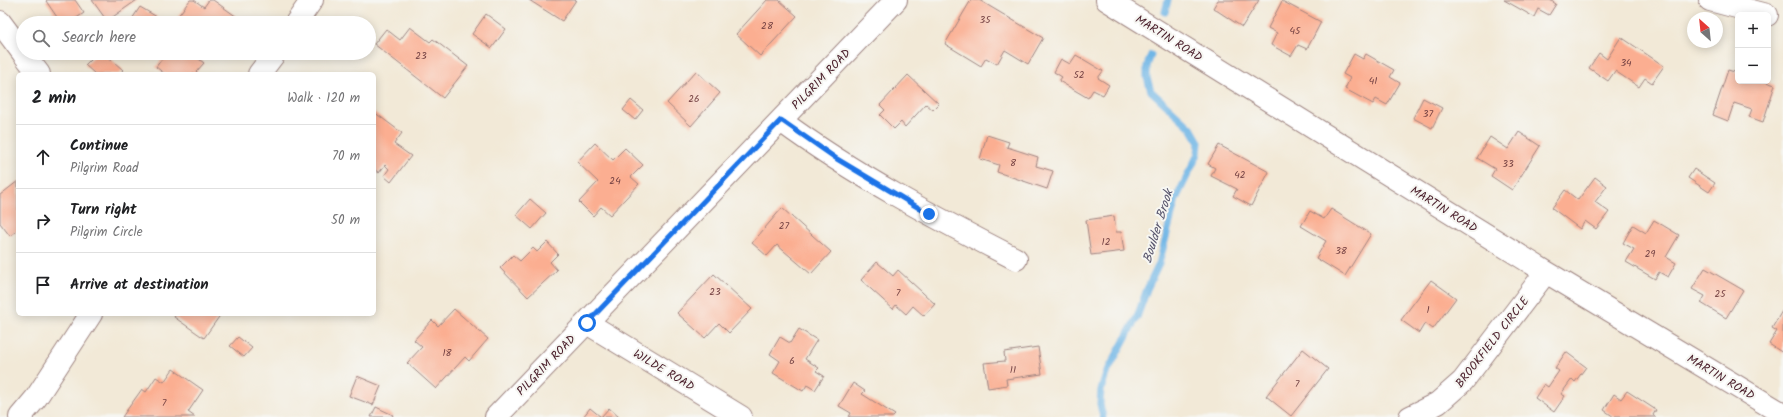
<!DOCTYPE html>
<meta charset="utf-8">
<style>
:root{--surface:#fff;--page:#f6f6f6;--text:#202124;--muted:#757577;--line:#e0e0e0}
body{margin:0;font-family:Kalam,sans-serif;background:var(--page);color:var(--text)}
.controls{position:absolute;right:12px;top:12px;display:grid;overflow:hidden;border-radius:6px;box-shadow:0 2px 10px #0003}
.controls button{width:36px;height:36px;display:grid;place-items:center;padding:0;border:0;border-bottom:1px solid var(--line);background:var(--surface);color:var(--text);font:20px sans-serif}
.compass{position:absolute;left:1687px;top:12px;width:36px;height:36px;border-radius:50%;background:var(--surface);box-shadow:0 2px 10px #0003;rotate:333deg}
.stop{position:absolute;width:12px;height:12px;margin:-9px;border:3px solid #1a73e8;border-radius:50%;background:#fff}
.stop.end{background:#1a73e8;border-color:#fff;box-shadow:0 1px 4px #0008}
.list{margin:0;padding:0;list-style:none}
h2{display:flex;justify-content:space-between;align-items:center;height:52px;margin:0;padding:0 16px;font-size:17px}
h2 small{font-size:13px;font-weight:400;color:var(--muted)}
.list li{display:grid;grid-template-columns:26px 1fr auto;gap:12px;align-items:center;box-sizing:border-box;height:64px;padding:0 16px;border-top:1px solid var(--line)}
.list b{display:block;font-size:15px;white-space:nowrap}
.list p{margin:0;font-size:13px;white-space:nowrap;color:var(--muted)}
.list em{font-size:13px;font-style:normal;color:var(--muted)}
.icon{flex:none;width:22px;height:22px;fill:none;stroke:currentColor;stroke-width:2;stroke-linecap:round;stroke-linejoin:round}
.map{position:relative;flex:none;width:1783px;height:417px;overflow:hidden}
.search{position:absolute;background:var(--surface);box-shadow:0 2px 10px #0003;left:16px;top:16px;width:360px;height:44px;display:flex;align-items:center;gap:10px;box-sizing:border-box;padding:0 14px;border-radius:22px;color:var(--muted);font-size:15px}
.panel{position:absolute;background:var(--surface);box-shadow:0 2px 10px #0003;left:16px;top:72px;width:360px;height:244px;border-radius:6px}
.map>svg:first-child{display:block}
</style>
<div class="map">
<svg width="1783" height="417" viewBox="0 0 1783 417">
<rect width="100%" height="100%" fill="#f6f6f2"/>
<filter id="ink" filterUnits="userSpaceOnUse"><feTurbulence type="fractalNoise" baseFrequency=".025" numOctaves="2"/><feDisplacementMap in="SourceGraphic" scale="8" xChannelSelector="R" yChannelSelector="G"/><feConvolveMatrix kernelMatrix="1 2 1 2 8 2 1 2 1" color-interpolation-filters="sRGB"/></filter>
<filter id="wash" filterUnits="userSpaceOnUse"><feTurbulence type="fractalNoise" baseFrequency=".012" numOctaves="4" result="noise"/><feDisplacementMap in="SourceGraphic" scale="16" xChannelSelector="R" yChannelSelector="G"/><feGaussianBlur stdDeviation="0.9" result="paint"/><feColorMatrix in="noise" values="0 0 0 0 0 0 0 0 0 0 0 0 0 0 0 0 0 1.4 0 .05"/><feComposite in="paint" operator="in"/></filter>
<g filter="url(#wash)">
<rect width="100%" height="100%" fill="#f2e9d7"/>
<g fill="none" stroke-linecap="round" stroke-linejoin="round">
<!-- stream -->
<path stroke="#6fb6e6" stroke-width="7" d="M 1165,12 L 1168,0
M 1103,417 L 1100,404 L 1101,390 L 1106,374 L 1137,317 L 1147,289 L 1159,264 L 1176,199 L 1198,154 L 1199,142 L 1191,128 L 1151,91 L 1147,78 L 1147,66 L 1151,55"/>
</g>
<g id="blocks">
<!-- building -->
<path fill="#fbae91" d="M 47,0 L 75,0 L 84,13 L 69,23 L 61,23 L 46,1 Z
M 92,0 L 137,0 L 107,21 Z
M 190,0 L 194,0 L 204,7 L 209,0 L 213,0 L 237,17 L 232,23 L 187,23 L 178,16 Z
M 529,0 L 576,0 L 562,21 Z
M 767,0 L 779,0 L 797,16 L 760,56 L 736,34 Z
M 971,0 L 979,0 L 1043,38 L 1028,64 L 1005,50 L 997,64 L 986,58 L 981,66 L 945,44 Z
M 1218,0 L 1259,0 L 1242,27 L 1213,8 Z
M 1504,0 L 1550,0 L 1556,4 L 1549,15 L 1538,9 L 1534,17 Z
M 1282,1 L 1321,22 L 1307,49 L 1298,45 L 1291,56 L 1271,45 L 1277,33 L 1268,28 Z
M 140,7 L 157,17 L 153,23 L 139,23 L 132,19 Z
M 486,14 L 506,29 L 492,48 L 472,34 Z
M 410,27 L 430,42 L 433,39 L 468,66 L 443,98 L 374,44 L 386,29 L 400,40 Z
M 1621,37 L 1664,66 L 1652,83 L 1645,78 L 1639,87 L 1615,71 L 1608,81 L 1589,68 L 1599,53 L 1607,59 Z
M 97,53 L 104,53 L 123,70 L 119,74 L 95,74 L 85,65 Z
M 166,53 L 191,53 L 204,63 L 196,72 L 199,74 L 165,74 L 156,67 Z
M 1354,54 L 1363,59 L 1366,54 L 1394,70 L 1390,77 L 1400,83 L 1387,105 L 1376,99 L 1373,104 L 1345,89 L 1350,78 L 1343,74 Z
M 1076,55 L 1103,71 L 1098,78 L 1109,85 L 1103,95 L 1093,90 L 1088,98 L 1059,81 L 1062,77 L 1054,72 L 1061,59 L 1070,64 Z
M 1728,70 L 1738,73 L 1738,81 L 1763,81 L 1775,85 L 1763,122 L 1749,117 L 1752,109 L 1734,103 L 1728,121 L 1713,115 Z
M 696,71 L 720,93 L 691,126 L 667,103 Z
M 908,75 L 939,104 L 933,110 L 926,104 L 905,127 L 901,122 L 894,129 L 880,115 L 885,110 L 880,105 Z
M 1423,98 L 1442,108 L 1432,128 L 1413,118 Z
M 631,100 L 643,110 L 635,120 L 623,110 Z
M 374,112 L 402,133 L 394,144 L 411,156 L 391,182 L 384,176 L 389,169 L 385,165 L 379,173 L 374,169 Z
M 1519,132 L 1540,146 L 1512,190 L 1491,176 L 1495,169 L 1477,158 L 1490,137 L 1508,149 Z
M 987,135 L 1009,142 L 1007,147 L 1038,157 L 1036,166 L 1053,171 L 1047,189 L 997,172 L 999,165 L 980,159 Z
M 595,143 L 613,160 L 625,148 L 643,165 L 631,177 L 639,184 L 610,215 L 601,207 L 593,216 L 579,202 L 598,182 L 577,162 Z
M 1219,145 L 1269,172 L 1251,206 L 1233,196 L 1237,189 L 1211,176 L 1215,168 L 1208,164 Z
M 1694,169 L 1715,183 L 1709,192 L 1688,178 Z
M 1595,177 L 1607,186 L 1595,202 L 1609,212 L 1596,229 L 1585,221 L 1580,229 L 1552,208 L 1565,190 L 1578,200 Z
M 18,181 L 18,230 L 10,236 L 0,223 L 0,195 Z
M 530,199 L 546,213 L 532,229 L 516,215 Z
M 782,208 L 831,252 L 811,274 L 777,245 L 767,256 L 752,243 Z
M 1331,209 L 1371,234 L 1345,276 L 1316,258 L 1326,241 L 1301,226 L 1310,211 L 1324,219 Z
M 1114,216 L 1116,232 L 1121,232 L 1124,251 L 1091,255 L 1086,220 Z
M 1654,220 L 1679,235 L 1666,257 L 1676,263 L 1668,277 L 1659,272 L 1655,279 L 1626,262 L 1634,249 L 1623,243 L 1633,225 L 1646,233 Z
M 547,242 L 558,254 L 550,262 L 557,270 L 528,297 L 500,268 L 513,255 L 520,261 L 533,248 L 537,252 Z
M 877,262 L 893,276 L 898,270 L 935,304 L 924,316 L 913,306 L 906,314 L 896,305 L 893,309 L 861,280 Z
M 1705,268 L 1743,290 L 1726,318 L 1701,303 L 1705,296 L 1692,289 Z
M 714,274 L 752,309 L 729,333 L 719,323 L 705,338 L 677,313 Z
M 1431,280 L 1456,298 L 1433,329 L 1425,323 L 1419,333 L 1401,320 Z
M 454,309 L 488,339 L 469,361 L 465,357 L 436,389 L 407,363 L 422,347 L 414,340 L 432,320 L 438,326 Z
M 1782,311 L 1783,312 L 1783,353 L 1769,344 L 1777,331 L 1772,328 Z
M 176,314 L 221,314 L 204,338 L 174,317 Z
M 799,329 L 817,340 L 805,359 L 819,368 L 816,371 L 824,376 L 815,390 L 807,385 L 803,391 L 773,373 L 780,361 L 770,354 L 780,337 L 790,343 Z
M 238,337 L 252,348 L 244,357 L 230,346 Z
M 1038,347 L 1042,374 L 1006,379 L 1007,385 L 988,388 L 984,363 L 1005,361 L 1004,352 Z
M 1303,349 L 1328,369 L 1291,416 L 1266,396 Z
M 1566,352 L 1586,367 L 1575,382 L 1572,379 L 1561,394 L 1565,396 L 1554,412 L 1535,398 L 1544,384 L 1548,387 L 1559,371 L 1555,368 Z
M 173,369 L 203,390 L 188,412 L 195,417 L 122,417 L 142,389 L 146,392 L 156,377 L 164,382 Z
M 357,376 L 381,386 L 373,405 L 349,396 Z
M 853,383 L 865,391 L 862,394 L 895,415 L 893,417 L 849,417 L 851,413 L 839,406 Z
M 1627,391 L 1656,410 L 1653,415 L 1656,417 L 1614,417 L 1604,410 L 1614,394 L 1621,399 Z
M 376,407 L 393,415 L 392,417 L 371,417 Z
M 590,408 L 601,417 L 609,408 L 619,417 L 583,417 Z"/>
</g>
</g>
<g filter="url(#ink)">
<use href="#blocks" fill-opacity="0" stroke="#9e8481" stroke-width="1"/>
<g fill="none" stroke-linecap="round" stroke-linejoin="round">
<defs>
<path id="street" d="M 1107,0 L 1546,272 L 1783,414
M 1710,0 L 1767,15
M 0,22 L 23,53
M 23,53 L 39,74
M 781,121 C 854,175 936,218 1016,259
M 587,323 L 741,417
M 496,417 L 896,0
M 1410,417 L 1438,403 L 1463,381 L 1546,272"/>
<path id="secondary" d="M 296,23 L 312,0
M 259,74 L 275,53
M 20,417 L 36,398 L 91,314"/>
</defs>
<!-- street casing -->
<use href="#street" stroke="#9e8481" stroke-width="24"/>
<!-- secondary casing -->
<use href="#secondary" stroke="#9e8481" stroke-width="24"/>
<!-- street -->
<use href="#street" stroke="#fff" stroke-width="22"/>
<!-- secondary -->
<use href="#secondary" stroke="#fff" stroke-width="22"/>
</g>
</g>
<g fill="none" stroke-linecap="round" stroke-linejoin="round" filter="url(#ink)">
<!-- route -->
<path stroke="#1a73e8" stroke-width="5" d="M 587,323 L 781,120 L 837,159 L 929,214"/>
</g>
<g text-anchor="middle" stroke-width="4" stroke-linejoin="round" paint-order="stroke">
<!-- number labels -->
<g font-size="10" fill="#764344">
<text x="985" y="23">35</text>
<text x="767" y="29">28</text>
<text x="1295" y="34">45</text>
<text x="421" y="59">23</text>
<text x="1626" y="66">34</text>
<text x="1079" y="78">52</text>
<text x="1373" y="84">41</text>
<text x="694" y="102">26</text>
<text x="1428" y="117">37</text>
<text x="1013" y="166">8</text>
<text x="1508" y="167">33</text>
<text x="1240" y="178">42</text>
<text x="615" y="184">24</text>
<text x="784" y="229">27</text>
<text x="1106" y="245">12</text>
<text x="1341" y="254">38</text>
<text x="1650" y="257">29</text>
<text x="715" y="295">23</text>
<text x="898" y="296">7</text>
<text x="1720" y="297">25</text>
<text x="1428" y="313">1</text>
<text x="447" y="356">18</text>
<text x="792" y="364">6</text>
<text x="1013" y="373">11</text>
<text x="1297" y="387">7</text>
<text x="164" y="406">7</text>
</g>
<!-- street labels -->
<g font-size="12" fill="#4a1f2b" stroke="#f6f6f2">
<text transform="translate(1169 38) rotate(32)" y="4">MARTIN ROAD</text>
<text transform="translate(821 79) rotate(-46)" y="4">PILGRIM ROAD</text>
<text transform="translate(1444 209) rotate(32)" y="4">MARTIN ROAD</text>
<text transform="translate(1492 342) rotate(-52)" y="4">BROOKFIELD CIRCLE</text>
<text transform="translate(546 365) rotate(-46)" y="4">PILGRIM ROAD</text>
<text transform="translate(664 370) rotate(31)" y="4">WILDE ROAD</text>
<text transform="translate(1721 377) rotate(31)" y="4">MARTIN ROAD</text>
</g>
<!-- water labels -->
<g font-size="13" font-style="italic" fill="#57546c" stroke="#f6f6f2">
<text transform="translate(1157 226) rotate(-73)" y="5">Boulder Brook</text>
</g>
</g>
</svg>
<div class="controls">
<button>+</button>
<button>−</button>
</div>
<svg class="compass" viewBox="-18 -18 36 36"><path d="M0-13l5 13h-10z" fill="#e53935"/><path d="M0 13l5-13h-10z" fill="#757577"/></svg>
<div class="stop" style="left:587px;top:323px"></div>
<div class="stop end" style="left:929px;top:214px"></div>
<div class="search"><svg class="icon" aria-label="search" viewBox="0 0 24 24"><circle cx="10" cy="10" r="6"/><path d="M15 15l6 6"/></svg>Search here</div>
<section class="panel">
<h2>2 min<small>Walk · 120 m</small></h2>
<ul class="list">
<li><svg class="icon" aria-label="ahead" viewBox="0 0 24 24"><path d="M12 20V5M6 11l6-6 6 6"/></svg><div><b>Continue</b><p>Pilgrim Road</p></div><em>70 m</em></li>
<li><svg class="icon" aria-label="right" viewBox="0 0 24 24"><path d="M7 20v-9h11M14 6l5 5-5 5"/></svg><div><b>Turn right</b><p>Pilgrim Circle</p></div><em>50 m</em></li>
<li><svg class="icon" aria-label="arrive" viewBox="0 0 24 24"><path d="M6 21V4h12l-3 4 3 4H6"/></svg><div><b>Arrive at destination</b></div></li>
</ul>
</section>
</div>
